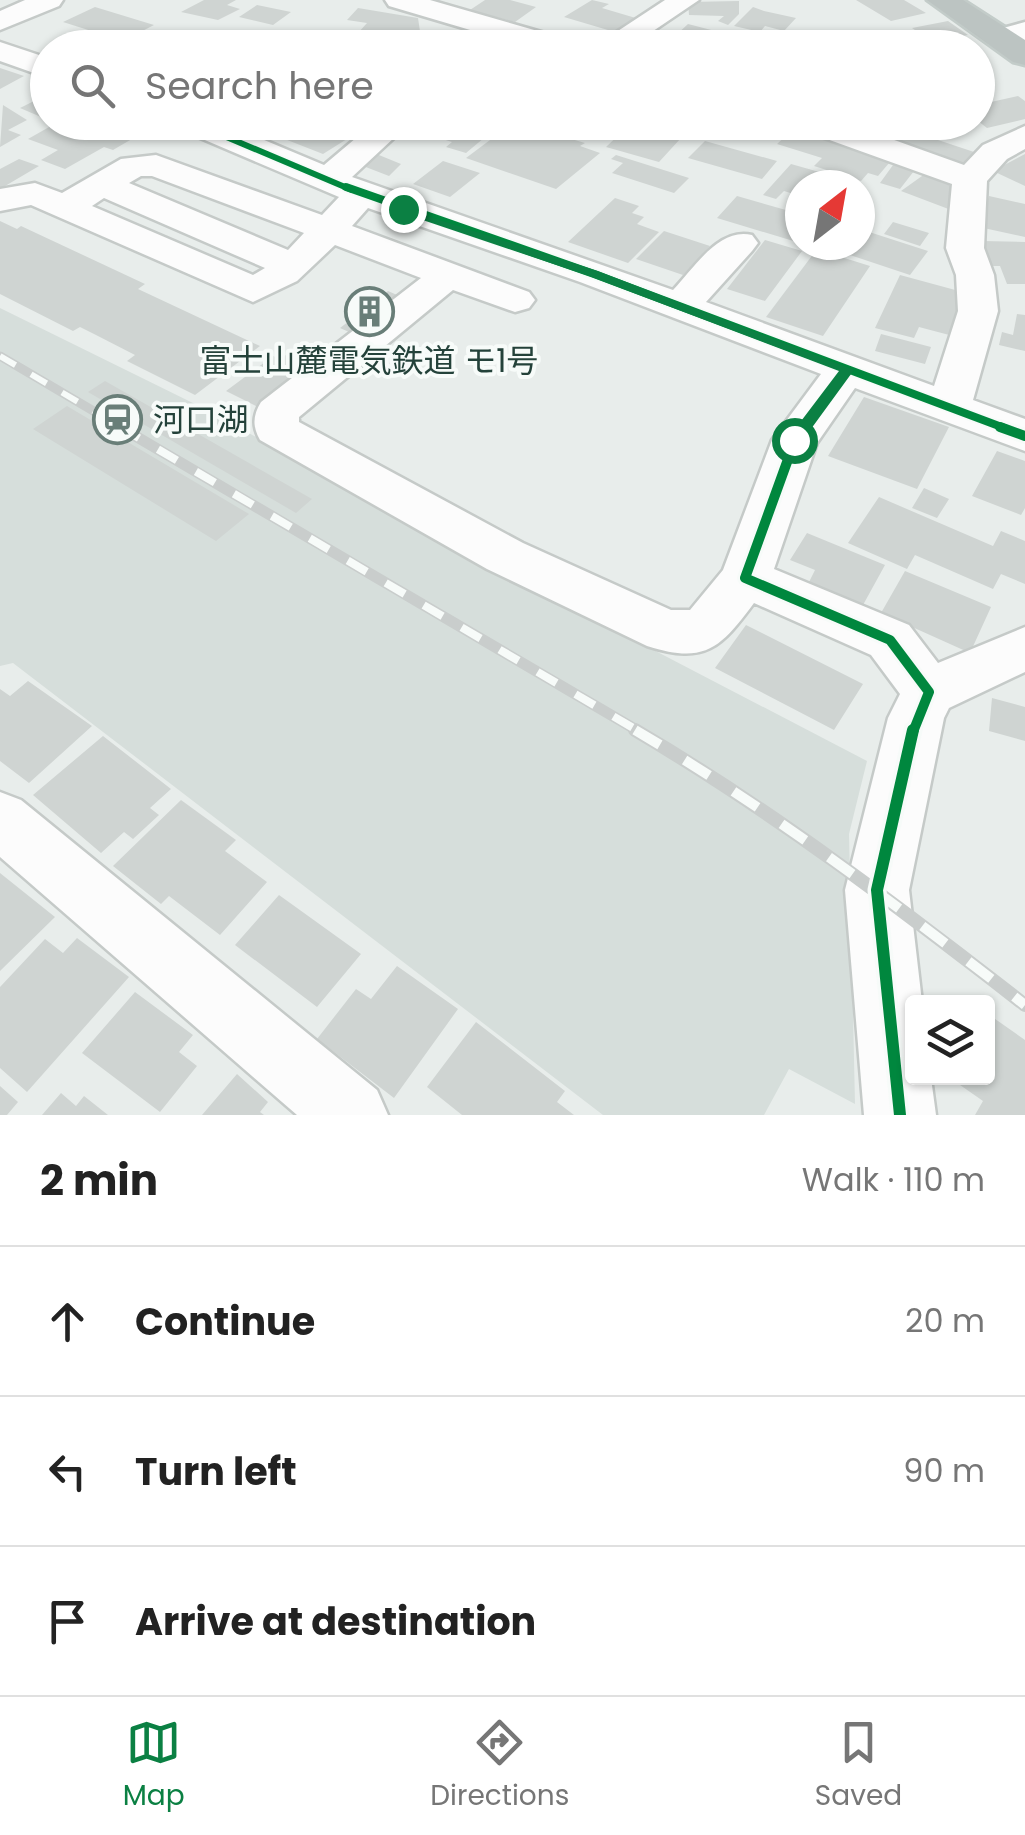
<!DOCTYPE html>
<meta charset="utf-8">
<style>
:root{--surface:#fff;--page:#f6f6f6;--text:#222;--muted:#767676;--line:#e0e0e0;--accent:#0b8043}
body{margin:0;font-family:Poppins,"Noto Sans JP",sans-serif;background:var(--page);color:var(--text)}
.controls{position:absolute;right:30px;bottom:30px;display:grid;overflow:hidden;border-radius:10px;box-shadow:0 2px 8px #0004}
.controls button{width:90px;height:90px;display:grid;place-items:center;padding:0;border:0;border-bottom:2px solid var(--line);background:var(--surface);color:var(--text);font:50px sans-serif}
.compass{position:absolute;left:785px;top:170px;width:90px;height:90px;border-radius:50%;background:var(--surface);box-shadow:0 2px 8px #0004;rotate:31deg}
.stop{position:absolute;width:30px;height:30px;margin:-22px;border:8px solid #0b8043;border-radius:50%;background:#fff}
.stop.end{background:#0b8043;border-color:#fff;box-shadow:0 2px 10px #0008}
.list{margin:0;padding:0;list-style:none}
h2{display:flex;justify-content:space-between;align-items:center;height:130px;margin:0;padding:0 40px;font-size:42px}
h2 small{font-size:32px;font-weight:400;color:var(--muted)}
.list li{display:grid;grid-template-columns:65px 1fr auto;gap:30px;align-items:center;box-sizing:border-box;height:150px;padding:0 40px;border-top:2px solid var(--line)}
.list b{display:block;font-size:38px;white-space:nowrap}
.list em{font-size:32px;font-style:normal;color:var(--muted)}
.icon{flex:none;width:55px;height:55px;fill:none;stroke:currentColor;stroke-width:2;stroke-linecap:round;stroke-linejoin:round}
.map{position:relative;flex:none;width:1025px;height:1115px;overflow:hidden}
.search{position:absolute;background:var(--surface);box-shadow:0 2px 8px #0004;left:30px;right:30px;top:30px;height:110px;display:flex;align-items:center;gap:25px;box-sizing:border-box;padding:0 35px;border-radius:55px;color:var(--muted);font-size:38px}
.sheet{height:580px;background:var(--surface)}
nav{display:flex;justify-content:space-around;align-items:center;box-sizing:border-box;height:140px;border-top:2px solid var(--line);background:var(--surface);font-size:28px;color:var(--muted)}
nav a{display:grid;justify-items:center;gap:5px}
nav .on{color:var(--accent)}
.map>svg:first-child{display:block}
</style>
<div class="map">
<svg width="1025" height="1115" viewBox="0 0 1025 1115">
<rect width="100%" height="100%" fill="#e8edeb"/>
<!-- built -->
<path fill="#d6dedb" d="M 0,308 L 199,406 L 527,584 L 867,761 L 849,834 L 855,1104 L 789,1069 L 764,1115 L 603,1115 L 13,663 L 0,666 Z"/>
<!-- building -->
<path fill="#cfd4d2" d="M 204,0 L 236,0 L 227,5 L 240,9 L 218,20 L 181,12 Z
M 485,0 L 510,0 L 536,7 L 515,22 L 470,10 Z
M 592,0 L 609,4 L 602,8 L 639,19 L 618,33 L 564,17 Z
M 856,0 L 904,0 L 926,13 L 891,21 Z
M 739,1 L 739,14 L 728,25 L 718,21 L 724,16 L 689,15 L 688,2 Z
M 257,5 L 291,12 L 273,25 L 239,17 Z
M 95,7 L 154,25 L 123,41 L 63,22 Z
M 753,7 L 764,11 L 796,18 L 784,31 L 765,26 L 760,32 L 734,26 Z
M 358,8 L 418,18 L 421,38 L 417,43 L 358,33 L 367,23 L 347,20 Z
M 948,21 L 968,35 L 931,41 L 912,28 Z
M 688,24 L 719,32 L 706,45 L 674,37 Z
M 466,26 L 537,48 L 464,48 Z
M 745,31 L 765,36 L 760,40 L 783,48 L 712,46 L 727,33 L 738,36 Z
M 863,38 L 872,48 L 822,48 L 817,42 Z
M 0,68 L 24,76 L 0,89 Z
M 48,94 L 48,120 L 20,108 Z
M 1018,96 L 1025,101 L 1025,119 L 987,128 L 978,121 L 978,98 L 991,102 Z
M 3,105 L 27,120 L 8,130 L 21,135 L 0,147 Z
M 58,122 L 91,122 L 103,127 L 87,135 L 100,140 L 131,122 L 149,129 L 113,150 L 104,147 L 65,169 L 41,160 L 58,150 L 28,139 Z
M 241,122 L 374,122 L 323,154 Z
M 416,122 L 503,122 L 466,153 L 446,147 L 452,142 L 408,128 Z
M 514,122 L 585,143 L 580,146 L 600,153 L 556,189 L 466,158 Z
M 643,122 L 681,131 L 676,136 L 681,138 L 659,162 L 606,147 L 630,124 L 639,126 Z
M 852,122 L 884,122 L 977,153 L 957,168 L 847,126 Z
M 791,131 L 805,136 L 810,131 L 895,156 L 878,176 L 868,173 L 861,181 L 814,166 L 822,158 L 777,144 Z
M 705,141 L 777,161 L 762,179 L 688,158 Z
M 374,153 L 401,164 L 389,176 L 358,164 Z
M 1025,154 L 1025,186 L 993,171 Z
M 616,155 L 689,178 L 674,193 L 612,173 L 623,163 L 611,159 Z
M 19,159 L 39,166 L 0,189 L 0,169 Z
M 443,161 L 480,173 L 450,197 L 413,184 Z
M 791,164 L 851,181 L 848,185 L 800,185 L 800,196 L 784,191 L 776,199 L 763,195 Z
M 893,165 L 914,171 L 900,189 L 880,183 Z
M 929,171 L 960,183 L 959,213 L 901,191 Z
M 737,196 L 800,214 L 800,243 L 717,218 Z
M 989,196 L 1025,204 L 1025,237 L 979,227 Z
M 615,198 L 639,206 L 632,213 L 644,217 L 637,224 L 659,232 L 628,263 L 568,242 Z
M 0,221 L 17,229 L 21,226 L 145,284 L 138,289 L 260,346 L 195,395 L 127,361 L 135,355 L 96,335 L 80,327 L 73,331 L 0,294 Z
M 893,222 L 929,233 L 920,246 L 884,234 Z
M 863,230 L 928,251 L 910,275 L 844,253 L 851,245 L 860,245 Z
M 664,231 L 710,246 L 683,275 L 636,259 Z
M 765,240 L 802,251 L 765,301 L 727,289 Z
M 982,241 L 1025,242 L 1025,284 L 1007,284 L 1000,266 L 992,266 Z
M 820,245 L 841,251 L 838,256 L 870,266 L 823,336 L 766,317 Z
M 900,275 L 970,294 L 953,336 L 919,327 L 914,338 L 875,328 Z
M 388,291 L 397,295 L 349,332 L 340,328 Z
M 1017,314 L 1025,315 L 1025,351 L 999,345 L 1002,332 L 1013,335 Z
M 881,334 L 931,347 L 925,364 L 875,351 Z
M 289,353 L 310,363 L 302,369 L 308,372 L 260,408 L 226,391 L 273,356 L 280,359 Z
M 105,381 L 312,499 L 296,513 L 88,392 Z
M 864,397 L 949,427 L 917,489 L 828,456 Z
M 67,406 L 249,514 L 216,541 L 33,429 Z
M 997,451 L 1025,461 L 1025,508 L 1021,515 L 972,496 Z
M 924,488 L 949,499 L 937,518 L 912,508 Z
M 879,497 L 993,546 L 1001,531 L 1025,541 L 1025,584 L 1001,574 L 993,589 L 915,555 L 907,569 L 848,543 Z
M 807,533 L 885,565 L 863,605 L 809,582 L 815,570 L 790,560 Z
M 905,571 L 991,607 L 970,653 L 881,613 Z
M 746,625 L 863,684 L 834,730 L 715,668 Z
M 28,681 L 92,726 L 29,783 L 0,761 L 0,689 L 10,696 Z
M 992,698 L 1025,707 L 1025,741 L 989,731 Z
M 103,736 L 171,789 L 150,808 L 159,815 L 133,839 L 124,832 L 101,853 L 33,795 Z
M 181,800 L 236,840 L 225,851 L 267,882 L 220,935 L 169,896 L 161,904 L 113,866 Z
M 0,873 L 55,917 L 0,971 Z
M 279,895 L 361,954 L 317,1007 L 235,945 Z
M 77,938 L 129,977 L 27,1092 L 0,1068 L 0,987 L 45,939 L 63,953 Z
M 397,966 L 458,1009 L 394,1098 L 317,1039 L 356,989 L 371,999 Z
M 135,992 L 193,1035 L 179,1052 L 197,1066 L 160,1112 L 82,1053 Z
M 988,1014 L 1025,1040 L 1025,1115 L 975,1115 L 983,1101 L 950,1078 L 988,1078 Z
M 476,1022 L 565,1091 L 557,1102 L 574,1115 L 462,1115 L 427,1087 Z
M 237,1074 L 268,1102 L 260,1112 L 264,1115 L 202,1115 Z
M 0,1086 L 18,1102 L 7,1115 L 0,1115 Z
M 61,1093 L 76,1106 L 84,1096 L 108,1115 L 42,1115 Z"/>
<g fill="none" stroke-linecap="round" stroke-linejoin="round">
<defs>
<path id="minor" d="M 25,0 L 63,0 L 59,6 L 0,30 L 0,11 Z
M 385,0 L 430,0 L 576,42 L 580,48 L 531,48 L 389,6 Z
M 665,0 L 699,0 L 628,48 L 592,48 Z
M 1025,22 L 1025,40 L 1002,46 L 992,43 L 987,37 L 992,31 Z
M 0,42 L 48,58 L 48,78 L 0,61 Z
M 175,122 L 221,122 L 324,165 L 375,122 L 411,122 L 352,177 L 673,290 C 695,267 719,227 752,235 L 758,243 L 752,251 L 706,302 L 934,386 L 958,311 L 956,275 L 946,248 L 952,184 L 799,129 L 795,122 L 844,122 L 964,165 L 983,145 L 1025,126 L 1025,149 L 1007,159 L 987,181 L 984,248 L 994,275 L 998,311 L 973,400 L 1025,419 L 1025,451 L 855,388 L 817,443 L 774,569 L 909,625 L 938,663 L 1025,627 L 1025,672 L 949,708 L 944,718 L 909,890 L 922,1002 L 912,1002 L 912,1078 L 931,1078 L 936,1115 L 864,1115 L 845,890 L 888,718 L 900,694 L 871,655 L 754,603 C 721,647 706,665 647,646 L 487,569 L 260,440 C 252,426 253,415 261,402 L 421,278 L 335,245 L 297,281 L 253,302 L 31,205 L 0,211 L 0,189 L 35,183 L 62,193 L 121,159 L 156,155 L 322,215 L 339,197 L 179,129 ZM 141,176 L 152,176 L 304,233 L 288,250 L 129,183 ZM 104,198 L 265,268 L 253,275 L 92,206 ZM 368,208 L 580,282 L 821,374 L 772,440 L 723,570 L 690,610 L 671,610 L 523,543 L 299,422 L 299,417 L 453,290 L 515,312 L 529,308 L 535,300 L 529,292 L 352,226 Z
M 0,792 L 21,800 L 377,1090 L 388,1115 L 297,1115 L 0,857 Z"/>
<path id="highway" d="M 927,0 L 963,0 L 1025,40 L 1025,65 L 1013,62 Z"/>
</defs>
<!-- minor casing -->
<use href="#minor" stroke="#c5cac8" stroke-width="5"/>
<!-- highway casing -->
<use href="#highway" stroke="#c3ccc9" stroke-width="5"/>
<!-- minor -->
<use href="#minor" fill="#fcfcfc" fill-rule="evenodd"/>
<!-- highway -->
<use href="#highway" fill="#bcc4c2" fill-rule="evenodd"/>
<defs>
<path id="rail-far2" d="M 0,356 L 124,429"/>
<path id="rail-far1" d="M 120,427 L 640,732"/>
<path id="rail" d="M 635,730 C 773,811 899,907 1025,1005"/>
</defs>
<!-- rail-far2 casing -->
<use href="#rail-far2" stroke="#c9cdcc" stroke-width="9"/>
<!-- rail-far1 casing -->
<use href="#rail-far1" stroke="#c9cdcc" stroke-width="11"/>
<!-- rail casing -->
<use href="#rail" stroke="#c9cdcc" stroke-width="14"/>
<!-- rail-far2 -->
<use href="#rail-far2" stroke="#f7fbf9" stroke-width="6" stroke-dasharray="18" stroke-linecap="butt"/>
<!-- rail-far1 -->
<use href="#rail-far1" stroke="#f7fbf9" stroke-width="8" stroke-dasharray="22" stroke-linecap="butt"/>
<!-- rail -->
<use href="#rail" stroke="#f7fbf9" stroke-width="10" stroke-dasharray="29" stroke-linecap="butt"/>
<defs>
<path id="cycleway-far3" d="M 191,122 L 352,190"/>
<path id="cycleway-far2" d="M 346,187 L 594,274 L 1007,429
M 803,429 L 847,369"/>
<path id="cycleway-far1" d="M 805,427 L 795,440 L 745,578 L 890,640 L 929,692 L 913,732
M 1000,427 L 1025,436"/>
<path id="cycleway" d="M 900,1115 L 877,890 L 913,730"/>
</defs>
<!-- cycleway-far3 casing -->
<use href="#cycleway-far3" stroke="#f7fbf9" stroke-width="10"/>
<!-- cycleway-far2 casing -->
<use href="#cycleway-far2" stroke="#f7fbf9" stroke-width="12"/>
<!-- cycleway-far1 casing -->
<use href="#cycleway-far1" stroke="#f7fbf9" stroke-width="16"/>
<!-- cycleway casing -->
<use href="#cycleway" stroke="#f7fbf9" stroke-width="19"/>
<!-- cycleway-far3 -->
<use href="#cycleway-far3" stroke="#00873e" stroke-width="6"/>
<!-- cycleway-far2 -->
<use href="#cycleway-far2" stroke="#00873e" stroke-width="8"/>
<!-- cycleway-far1 -->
<use href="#cycleway-far1" stroke="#00873e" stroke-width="10"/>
<!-- cycleway -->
<use href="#cycleway" stroke="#00873e" stroke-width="12"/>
</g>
<!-- route -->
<path fill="#0b8043" d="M 399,207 L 598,271 L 854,370 L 800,444 L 789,444 L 789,437 L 839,371 L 589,276 L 399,212 Z"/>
<!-- icons -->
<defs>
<symbol id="building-ring" viewBox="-11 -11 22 22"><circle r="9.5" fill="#f7fbf9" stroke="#697e78" stroke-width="1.5"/><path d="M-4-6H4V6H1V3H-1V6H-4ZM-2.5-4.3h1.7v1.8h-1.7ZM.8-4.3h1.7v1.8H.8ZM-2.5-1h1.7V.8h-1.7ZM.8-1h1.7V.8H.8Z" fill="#697e78"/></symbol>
<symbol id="station-ring" viewBox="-11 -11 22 22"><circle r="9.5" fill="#f7fbf9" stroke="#697e78" stroke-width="1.5"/><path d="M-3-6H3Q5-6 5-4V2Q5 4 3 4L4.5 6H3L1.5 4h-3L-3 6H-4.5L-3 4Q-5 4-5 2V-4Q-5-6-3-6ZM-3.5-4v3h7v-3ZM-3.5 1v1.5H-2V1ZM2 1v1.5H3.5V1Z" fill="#697e78"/></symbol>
</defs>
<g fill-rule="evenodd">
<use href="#building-ring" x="342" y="284" width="55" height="55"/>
<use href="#station-ring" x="90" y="392" width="55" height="55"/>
</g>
<g text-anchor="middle" stroke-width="8" stroke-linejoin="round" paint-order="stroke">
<!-- poi labels -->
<g font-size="32" fill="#24423a" stroke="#f7fbf9">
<text x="369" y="372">富士山麓電気鉄道 モ1号</text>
<text x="153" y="431" text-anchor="start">河口湖</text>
</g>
</g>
</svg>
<div class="controls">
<button><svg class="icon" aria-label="layers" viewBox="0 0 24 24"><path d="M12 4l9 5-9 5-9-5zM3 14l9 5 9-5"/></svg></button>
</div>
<svg class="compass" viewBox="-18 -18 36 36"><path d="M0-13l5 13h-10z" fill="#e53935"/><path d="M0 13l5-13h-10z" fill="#767676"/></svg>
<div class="stop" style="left:794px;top:440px"></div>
<div class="stop end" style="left:403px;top:209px"></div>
<div class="search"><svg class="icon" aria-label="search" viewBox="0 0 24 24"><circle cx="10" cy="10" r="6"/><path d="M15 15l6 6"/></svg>Search here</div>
</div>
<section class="sheet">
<h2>2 min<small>Walk · 110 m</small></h2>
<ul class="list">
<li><svg class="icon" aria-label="ahead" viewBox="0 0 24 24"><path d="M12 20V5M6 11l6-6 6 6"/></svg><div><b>Continue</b></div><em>20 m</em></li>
<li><svg class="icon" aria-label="left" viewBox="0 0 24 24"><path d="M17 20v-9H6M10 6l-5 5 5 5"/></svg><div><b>Turn left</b></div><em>90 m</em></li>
<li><svg class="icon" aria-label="arrive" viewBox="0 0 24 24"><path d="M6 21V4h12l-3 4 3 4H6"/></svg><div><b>Arrive at destination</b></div></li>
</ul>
</section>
<nav>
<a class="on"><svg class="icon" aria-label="map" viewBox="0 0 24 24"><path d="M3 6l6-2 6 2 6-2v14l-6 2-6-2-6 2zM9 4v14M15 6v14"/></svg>Map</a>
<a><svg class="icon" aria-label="directions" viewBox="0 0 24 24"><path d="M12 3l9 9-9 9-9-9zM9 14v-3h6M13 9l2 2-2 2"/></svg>Directions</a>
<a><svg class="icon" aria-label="saved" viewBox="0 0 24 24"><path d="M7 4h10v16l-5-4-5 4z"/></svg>Saved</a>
</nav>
